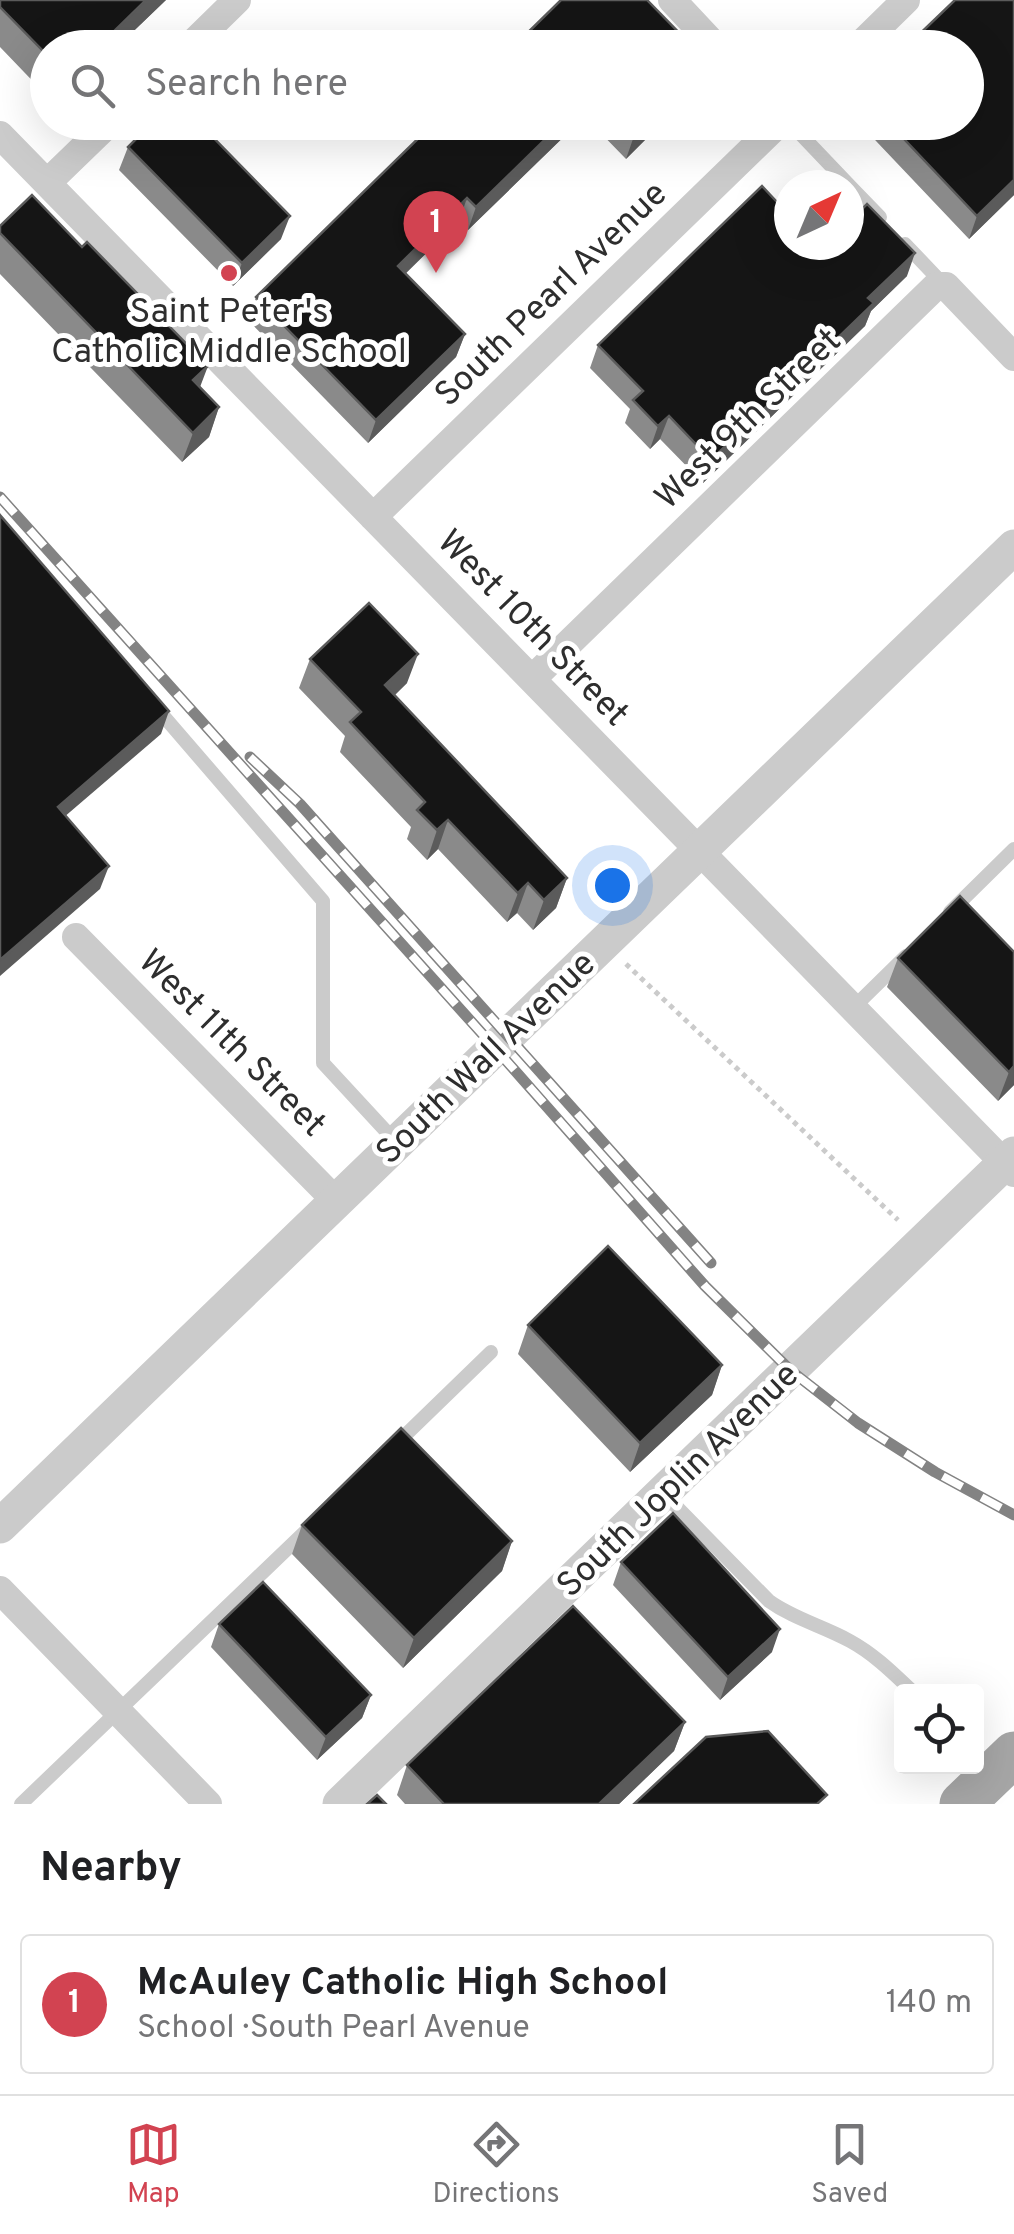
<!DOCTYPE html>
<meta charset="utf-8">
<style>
:root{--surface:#fff;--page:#f6f6f6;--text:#202124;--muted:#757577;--line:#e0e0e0;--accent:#d24351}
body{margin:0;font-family:Overpass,sans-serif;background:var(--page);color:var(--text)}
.controls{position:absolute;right:30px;bottom:30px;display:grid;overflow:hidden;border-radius:10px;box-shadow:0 10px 40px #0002}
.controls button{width:90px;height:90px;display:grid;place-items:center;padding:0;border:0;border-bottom:2px solid var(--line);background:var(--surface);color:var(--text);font:50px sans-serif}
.compass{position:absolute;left:774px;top:170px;width:90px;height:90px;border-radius:50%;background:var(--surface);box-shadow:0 10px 40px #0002;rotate:44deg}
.you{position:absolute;left:612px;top:885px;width:35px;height:35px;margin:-25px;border:8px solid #fff;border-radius:50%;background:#1a73e8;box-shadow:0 0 0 15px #1a73e833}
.badge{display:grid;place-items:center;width:65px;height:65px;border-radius:50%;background:var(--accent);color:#fff;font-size:32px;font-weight:700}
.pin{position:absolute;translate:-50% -82px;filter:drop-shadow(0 2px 5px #0008)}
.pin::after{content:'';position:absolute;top:52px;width:35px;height:30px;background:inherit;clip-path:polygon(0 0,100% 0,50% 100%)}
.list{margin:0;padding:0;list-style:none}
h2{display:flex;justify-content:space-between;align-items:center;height:130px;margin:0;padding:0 40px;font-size:42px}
h2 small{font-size:32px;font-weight:400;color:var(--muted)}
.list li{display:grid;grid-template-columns:65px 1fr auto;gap:30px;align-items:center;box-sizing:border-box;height:140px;margin:0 20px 20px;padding:0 20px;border:2px solid var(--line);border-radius:10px}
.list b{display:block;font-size:38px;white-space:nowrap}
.list p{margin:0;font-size:32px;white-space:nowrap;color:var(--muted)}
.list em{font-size:32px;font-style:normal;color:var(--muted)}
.icon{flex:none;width:55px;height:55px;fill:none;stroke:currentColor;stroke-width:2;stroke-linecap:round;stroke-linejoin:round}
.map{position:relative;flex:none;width:1014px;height:1804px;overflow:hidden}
.search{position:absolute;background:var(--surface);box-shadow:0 10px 40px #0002;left:30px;right:30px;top:30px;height:110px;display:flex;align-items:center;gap:25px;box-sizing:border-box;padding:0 35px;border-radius:55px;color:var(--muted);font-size:38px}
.sheet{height:290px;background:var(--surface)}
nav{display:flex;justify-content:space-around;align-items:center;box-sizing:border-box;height:140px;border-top:2px solid var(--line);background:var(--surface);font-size:28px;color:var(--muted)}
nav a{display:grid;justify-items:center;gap:5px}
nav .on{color:var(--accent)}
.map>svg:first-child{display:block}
</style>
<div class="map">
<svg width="1014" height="1804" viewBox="0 0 1014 1804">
<rect width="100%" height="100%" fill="#fff"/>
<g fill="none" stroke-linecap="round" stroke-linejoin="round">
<!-- path -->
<path stroke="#cbcbcb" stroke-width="5" stroke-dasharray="5 5" stroke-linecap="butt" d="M 626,964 L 898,1220"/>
<!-- service -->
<path stroke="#cbcbcb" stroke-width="14" d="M 789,122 L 849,185
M 849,185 L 880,217
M 905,244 L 945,286
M 154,705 L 323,901 L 323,1063 L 396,1142
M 950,912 L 1014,849
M 853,1008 L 906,956
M 393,1447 L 491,1352
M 663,1493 L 769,1601 C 794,1619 823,1626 850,1641 C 874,1654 893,1673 913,1692
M 21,1804 L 309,1528"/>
<!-- minor -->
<path stroke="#cbcbcb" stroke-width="28" d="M 672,0 L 717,48
M 188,48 L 237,0
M 857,48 L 906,0
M 0,135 L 1014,1173
M 47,183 L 110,122
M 373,517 L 780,122
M 532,679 L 936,286 L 946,286 L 1014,357
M 76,937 L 336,1201
M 0,1590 L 208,1804"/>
<!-- tertiary -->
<path stroke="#cbcbcb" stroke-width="35" d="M 0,1526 L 1014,547
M 340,1804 L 1014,1154"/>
<!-- primary -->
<path stroke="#a6a6a6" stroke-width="45" d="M 962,1804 L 1014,1754"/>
<defs>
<path id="rail" d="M 0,497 L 495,1048 L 705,1286 L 790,1370 L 858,1423 L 935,1472 L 1014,1515
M 250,757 L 300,804 L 711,1263"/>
</defs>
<!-- rail casing -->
<use href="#rail" stroke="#838383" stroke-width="11"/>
<!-- rail -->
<use href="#rail" stroke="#fff" stroke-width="8" stroke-dasharray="22" stroke-linecap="butt"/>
</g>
<!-- wall -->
<path fill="#8a8a8a" d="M 0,0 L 166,0 L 116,48 L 48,48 L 48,97 L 0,47 Z
M 579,122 L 468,230 L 459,221 L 405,273 L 465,334 L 456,357 L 368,443 L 248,320 L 256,297 Z
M 590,122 L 663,122 L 626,159 Z
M 858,122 L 966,122 L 1014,195 L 969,239 Z
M 128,147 L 281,239 L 233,286 L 119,170 Z
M 0,226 L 200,387 L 219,407 L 209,437 L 182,462 L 0,274 Z
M 821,248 L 907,276 L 871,311 L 865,326 L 703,483 L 660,439 L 650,449 L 625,423 L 630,409 L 590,368 L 598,345 Z
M 310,659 L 407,683 L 394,696 L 567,878 L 556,908 L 533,930 L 517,913 L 507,922 L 438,849 L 427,860 L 407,839 L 411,827 L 340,752 L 345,736 L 299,688 Z
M 1014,952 L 1014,1085 L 998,1101 L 887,987 L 898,958 Z
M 528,1325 L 722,1365 L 712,1395 L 630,1472 L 518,1354 Z
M 302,1525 L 512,1541 L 502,1571 L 403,1668 L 292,1554 Z
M 621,1562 L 772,1652 L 720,1700 L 613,1585 Z
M 219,1624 L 371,1695 L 362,1718 L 317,1760 L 211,1647 Z
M 685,1722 L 674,1751 L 619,1804 L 405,1804 L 397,1795 L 407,1765 Z"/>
<!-- shaded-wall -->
<path fill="#5b5b5b" d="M 146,0 L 166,0 L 116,48 L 97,48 Z
M 563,122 L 579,122 L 468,230 L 476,207 Z
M 648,122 L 663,122 L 626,159 L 634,136 Z
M 1014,180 L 1014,195 L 969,239 L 977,216 Z
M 467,198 L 459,221 L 390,289 L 398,266 Z
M 290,216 L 281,239 L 233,286 L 242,263 Z
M 915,253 L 907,276 L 871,311 L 865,326 L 703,483 L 711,460 L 868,298 Z
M 465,334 L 456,357 L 368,443 L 376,420 Z
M 208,366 L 197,395 L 193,380 Z
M 219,407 L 209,437 L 182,462 L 193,433 Z
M 669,416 L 660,439 L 650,449 L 658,426 Z
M 418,654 L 407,683 L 374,715 L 385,685 Z
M 169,711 L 161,734 L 49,830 L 58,807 Z
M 448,820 L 438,849 L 427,860 L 437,830 Z
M 109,866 L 100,889 L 0,976 L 0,960 Z
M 567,878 L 556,908 L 533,930 L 544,900 Z
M 528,883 L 517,913 L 507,922 L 518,893 Z
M 1014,1066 L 1014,1085 L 998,1101 L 1009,1072 Z
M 722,1365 L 712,1395 L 630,1472 L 640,1443 Z
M 512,1541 L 502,1571 L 403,1668 L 414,1638 Z
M 780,1629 L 772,1652 L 720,1700 L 728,1677 Z
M 371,1695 L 362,1718 L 317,1760 L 326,1737 Z
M 685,1722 L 674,1751 L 619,1804 L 599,1804 Z"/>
<!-- building -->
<path fill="#151515" stroke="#5b5b5b" stroke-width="2.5" d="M 0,0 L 146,0 L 97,48 L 48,48 L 48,56 L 0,7 Z
M 561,0 L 647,0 L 694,48 L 512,48 Z
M 955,0 L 1014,0 L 1014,180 L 977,216 L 888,122 L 966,122 L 966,48 L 905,48 Z
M 153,122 L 198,122 L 290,216 L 242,263 L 128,147 Z
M 435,122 L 563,122 L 476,207 L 467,198 L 398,266 L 465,334 L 376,420 L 256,297 Z
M 621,122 L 648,122 L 634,136 Z
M 762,186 L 789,215 L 789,245 L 818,245 L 821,248 L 825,245 L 849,245 L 849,222 L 867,204 L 915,253 L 868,298 L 874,303 L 711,460 L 669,416 L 658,426 L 633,400 L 643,391 L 598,345 Z
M 32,195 L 82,247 L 87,242 L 208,366 L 193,380 L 219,407 L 193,433 L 0,233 L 0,226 Z
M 0,515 L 169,711 L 58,807 L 109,866 L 0,960 Z
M 369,603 L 418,654 L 385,685 L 567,878 L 544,900 L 528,883 L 518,893 L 448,820 L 437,830 L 417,810 L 425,802 L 350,722 L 361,712 L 310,659 Z
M 960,896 L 1014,952 L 1014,1066 L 1009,1072 L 898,958 Z
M 608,1246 L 722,1365 L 640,1443 L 528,1325 Z
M 401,1428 L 512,1541 L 414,1638 L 302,1525 Z
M 673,1513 L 780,1629 L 728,1677 L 621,1562 Z
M 263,1582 L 371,1695 L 326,1737 L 219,1624 Z
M 573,1606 L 685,1722 L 599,1804 L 444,1804 L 407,1765 Z
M 768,1731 L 827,1795 L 817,1804 L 634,1804 L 706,1737 Z
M 377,1795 L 386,1804 L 367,1804 Z"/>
<!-- markers -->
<circle fill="#d24351" stroke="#fff" stroke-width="4" cx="229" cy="273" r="10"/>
<g text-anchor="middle" stroke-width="10" stroke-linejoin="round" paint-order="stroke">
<!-- street labels -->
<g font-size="35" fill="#2e2e2e" stroke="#fff">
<text transform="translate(550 293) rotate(-44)" y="12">South Pearl Avenue</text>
<text transform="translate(747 418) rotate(-44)" y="12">West 9th Street</text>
<text transform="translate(534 627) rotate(46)" y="12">West 10th Street</text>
<text transform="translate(233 1042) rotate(45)" y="12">West 11th Street</text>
<text transform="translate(485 1057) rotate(-44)" y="12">South Wall Avenue</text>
<text transform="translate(677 1479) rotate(-44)" y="12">South Joplin Avenue</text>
</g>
<!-- poi labels -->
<g font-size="35" fill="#2e2e2e" stroke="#fff">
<text x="229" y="322">Saint Peter's<tspan x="229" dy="40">Catholic Middle School</tspan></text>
</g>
</g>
</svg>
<div class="controls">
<button><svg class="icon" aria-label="locate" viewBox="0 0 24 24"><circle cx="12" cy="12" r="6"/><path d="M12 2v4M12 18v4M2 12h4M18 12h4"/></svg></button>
</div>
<svg class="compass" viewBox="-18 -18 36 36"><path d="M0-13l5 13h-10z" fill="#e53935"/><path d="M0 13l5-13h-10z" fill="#757577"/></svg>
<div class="you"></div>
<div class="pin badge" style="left:436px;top:273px">1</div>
<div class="search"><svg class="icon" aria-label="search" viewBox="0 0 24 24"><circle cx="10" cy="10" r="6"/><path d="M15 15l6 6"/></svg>Search here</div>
</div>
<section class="sheet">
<h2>Nearby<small></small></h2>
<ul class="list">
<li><span class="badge">1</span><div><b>McAuley Catholic High School</b><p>School · South Pearl Avenue</p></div><em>140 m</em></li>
</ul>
</section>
<nav>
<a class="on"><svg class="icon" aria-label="map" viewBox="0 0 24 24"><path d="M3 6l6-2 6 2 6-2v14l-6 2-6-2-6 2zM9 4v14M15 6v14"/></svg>Map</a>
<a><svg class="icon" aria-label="directions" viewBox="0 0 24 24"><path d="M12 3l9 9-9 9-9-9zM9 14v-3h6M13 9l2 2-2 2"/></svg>Directions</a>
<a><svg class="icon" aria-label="saved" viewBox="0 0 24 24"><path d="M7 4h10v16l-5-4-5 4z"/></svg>Saved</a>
</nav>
